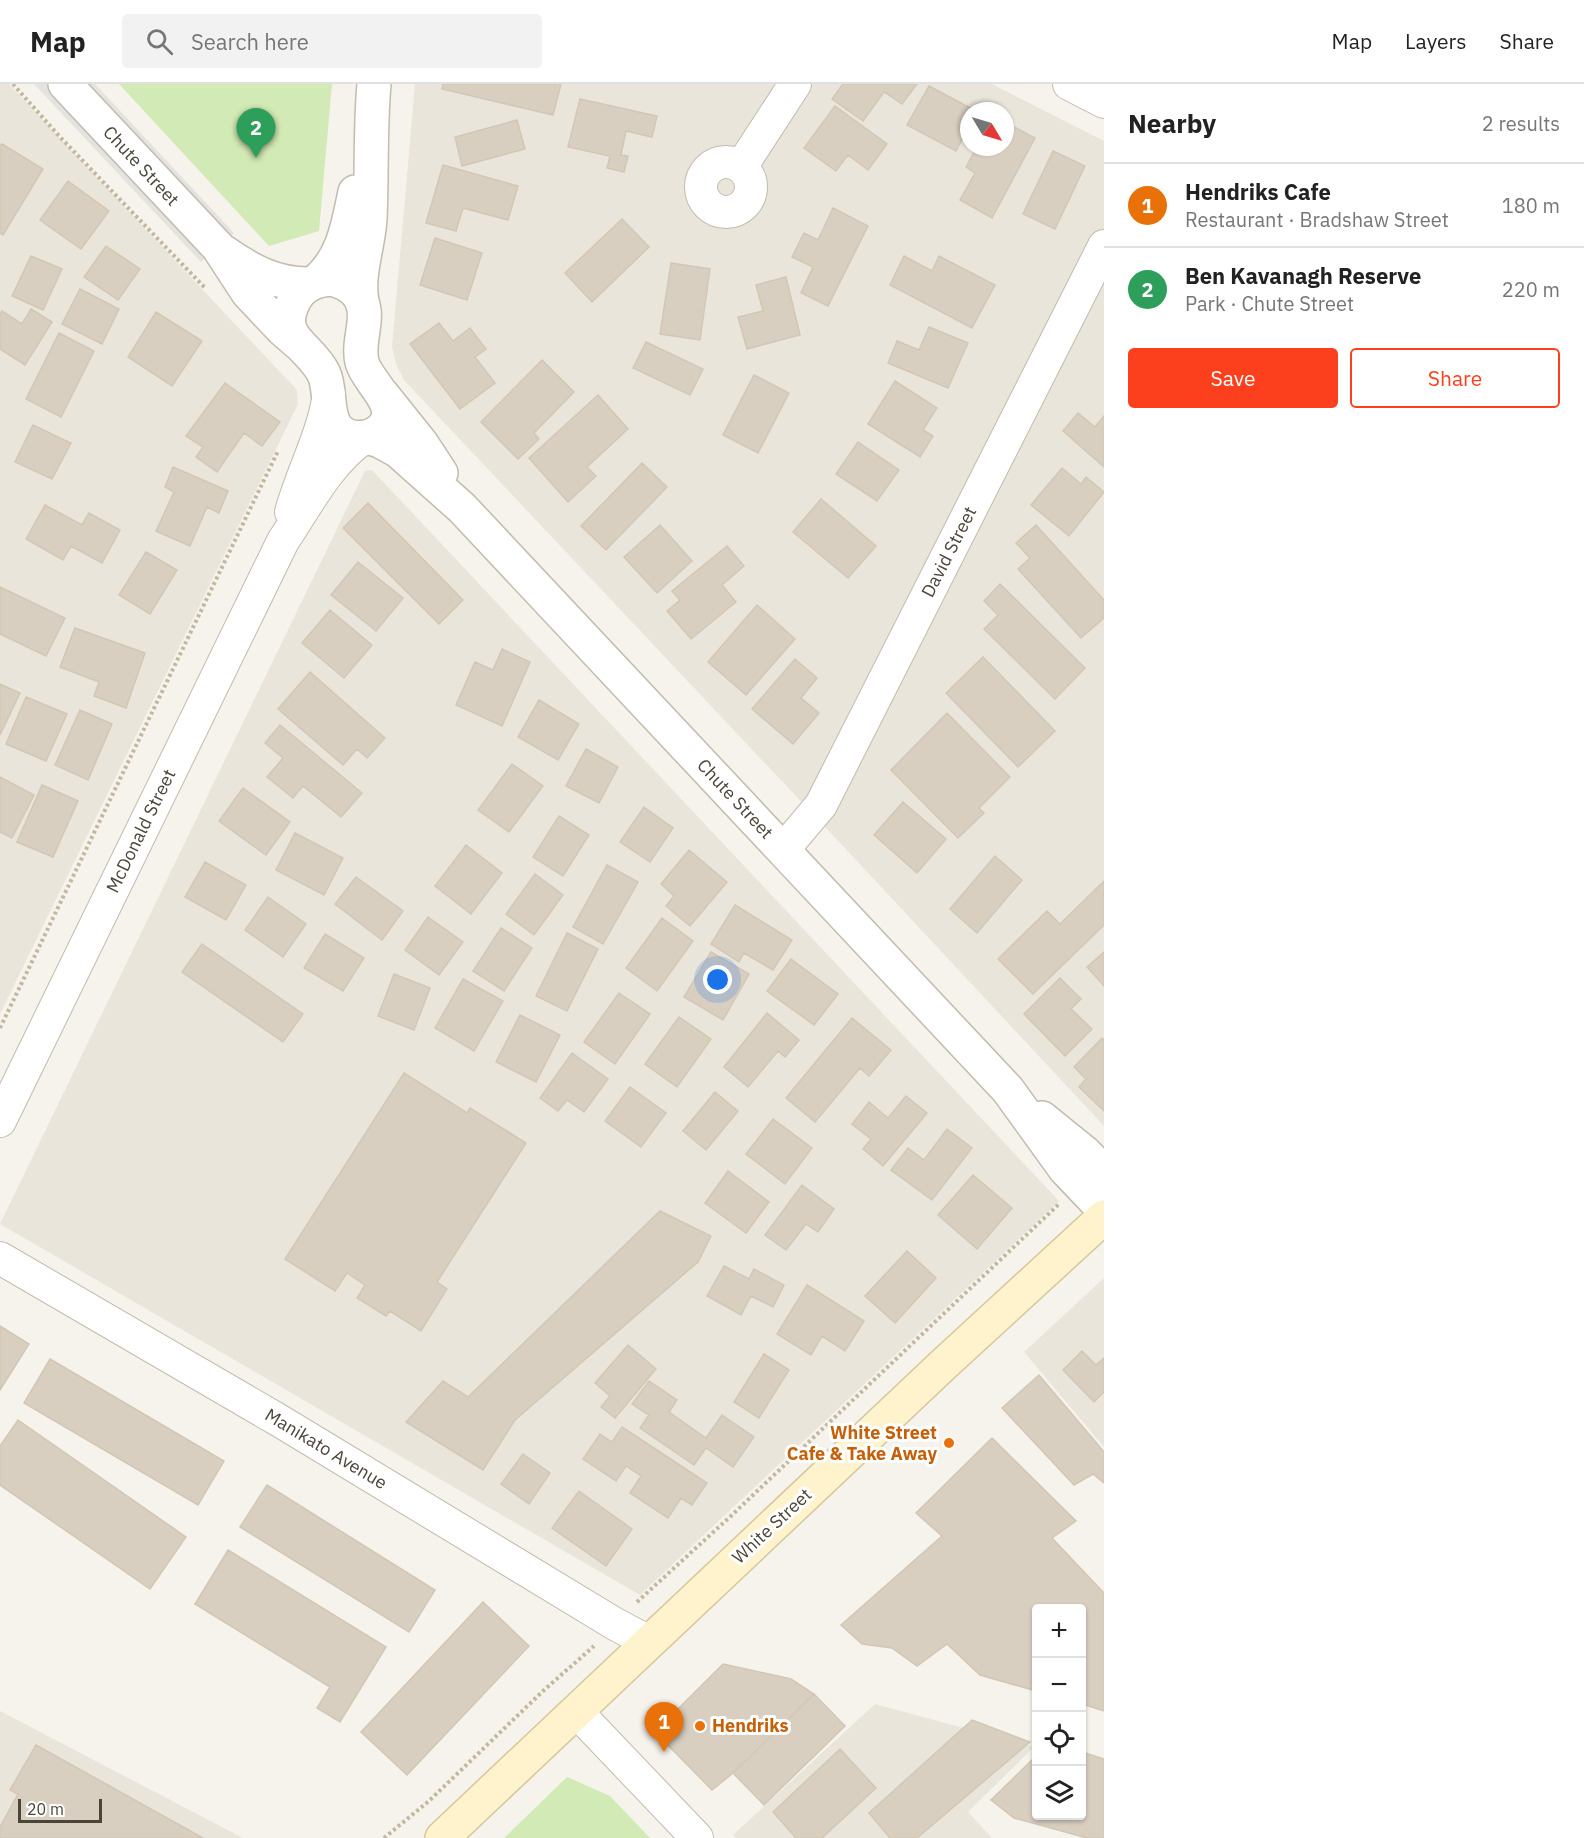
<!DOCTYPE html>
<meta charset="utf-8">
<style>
:root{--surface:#fff;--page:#f2f2f2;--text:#222;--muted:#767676;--line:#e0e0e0;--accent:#fc3f1d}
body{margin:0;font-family:"IBM Plex Sans",sans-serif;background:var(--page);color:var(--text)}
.controls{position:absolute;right:18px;bottom:18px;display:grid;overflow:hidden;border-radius:6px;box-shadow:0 2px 4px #0004}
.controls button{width:54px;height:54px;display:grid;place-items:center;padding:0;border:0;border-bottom:2px solid var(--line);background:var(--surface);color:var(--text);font:30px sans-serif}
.compass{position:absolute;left:960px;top:18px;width:54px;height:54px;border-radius:50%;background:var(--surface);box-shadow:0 2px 4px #0004;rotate:128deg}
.scale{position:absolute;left:18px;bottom:15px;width:84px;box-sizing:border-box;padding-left:6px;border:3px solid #4b4439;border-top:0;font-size:16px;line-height:21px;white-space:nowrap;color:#4b4439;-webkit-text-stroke:4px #fff;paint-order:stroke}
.you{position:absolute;left:718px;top:896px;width:21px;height:21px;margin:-15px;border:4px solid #fff;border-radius:50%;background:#1a73e8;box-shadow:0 0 0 9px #1a73e833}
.badge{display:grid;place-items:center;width:39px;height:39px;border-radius:50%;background:var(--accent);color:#fff;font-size:20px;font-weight:700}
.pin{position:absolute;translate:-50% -50px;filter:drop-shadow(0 2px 3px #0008)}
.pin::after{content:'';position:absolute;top:32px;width:21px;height:18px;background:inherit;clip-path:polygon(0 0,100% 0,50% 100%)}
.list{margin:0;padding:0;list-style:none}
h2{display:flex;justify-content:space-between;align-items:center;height:78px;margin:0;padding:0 24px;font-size:26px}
h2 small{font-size:20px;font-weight:400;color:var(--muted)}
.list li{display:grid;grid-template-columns:39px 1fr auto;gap:18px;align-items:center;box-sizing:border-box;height:84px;padding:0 24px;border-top:2px solid var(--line)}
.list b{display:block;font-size:22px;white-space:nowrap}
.list p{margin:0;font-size:20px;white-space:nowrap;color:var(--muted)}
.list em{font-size:20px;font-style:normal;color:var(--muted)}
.actions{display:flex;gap:12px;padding:18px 24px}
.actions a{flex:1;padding:14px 0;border:2px solid var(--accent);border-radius:6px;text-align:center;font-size:21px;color:var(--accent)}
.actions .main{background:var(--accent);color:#fff}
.icon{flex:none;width:33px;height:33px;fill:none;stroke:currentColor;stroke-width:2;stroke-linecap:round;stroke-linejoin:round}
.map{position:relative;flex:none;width:1104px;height:1754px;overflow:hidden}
header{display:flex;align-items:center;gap:36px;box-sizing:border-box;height:84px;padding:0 30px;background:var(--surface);border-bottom:2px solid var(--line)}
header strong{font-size:28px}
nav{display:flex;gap:33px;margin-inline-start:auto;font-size:21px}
.search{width:420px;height:54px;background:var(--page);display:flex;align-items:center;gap:15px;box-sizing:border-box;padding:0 21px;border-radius:6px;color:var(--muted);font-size:22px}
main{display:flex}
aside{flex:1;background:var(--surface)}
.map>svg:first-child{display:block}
</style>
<header>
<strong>Map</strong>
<div class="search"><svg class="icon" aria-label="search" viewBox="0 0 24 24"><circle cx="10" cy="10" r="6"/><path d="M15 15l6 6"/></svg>Search here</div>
<nav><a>Map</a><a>Layers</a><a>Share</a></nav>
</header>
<main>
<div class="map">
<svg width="1104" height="1754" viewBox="0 0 1104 1754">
<rect width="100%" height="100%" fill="#f6f3ec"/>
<!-- residential -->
<path fill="#eae5da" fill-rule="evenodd" d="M 0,0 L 9,0 L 297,306 L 298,320 L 0,930 Z
M 415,0 L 992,0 L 1104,57 L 1104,1042 L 843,762 L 404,296 L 396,280 L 392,263 ZM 969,27 L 1005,27 L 1005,63 L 969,63 Z
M 372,386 L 1059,1117 L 640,1511 L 0,1140 L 365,387 Z
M 1104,1194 L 1104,1363 L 1024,1268 Z
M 875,1620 L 1034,1663 L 968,1728 L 992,1754 L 736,1754 L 733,1751 Z
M 0,1627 L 243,1754 L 0,1754 Z"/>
<!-- green -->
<path fill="#d2eab5" d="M 119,0 L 332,0 L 319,147 L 269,162 Z
M 567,1693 L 610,1712 L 650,1754 L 504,1754 Z"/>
<!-- parking -->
<path fill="#e5e3e0" d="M 34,0 L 48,0 L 208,171 L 201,178 Z
M 83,0 L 95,0 L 234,149 L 228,155 Z"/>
<!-- building -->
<path fill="#d8cfc1" stroke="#d3c7b4" stroke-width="1.5" d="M 443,0 L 561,0 L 553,31 L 442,5 Z
M 843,0 L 917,0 L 902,20 L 884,8 L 863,37 L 832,15 Z
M 929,2 L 976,27 L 969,27 L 969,42 L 956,67 L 907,41 Z
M 580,15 L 657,32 L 652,53 L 626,47 L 621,71 L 628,72 L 624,88 L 607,84 L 610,72 L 568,63 Z
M 835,22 L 887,60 L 868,86 L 848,71 L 836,87 L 804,64 Z
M 517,36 L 525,65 L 462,82 L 455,53 Z
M 1005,38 L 1035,54 L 992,134 L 960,116 L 975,89 L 966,83 L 977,63 L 1005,63 Z
M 2,60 L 43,85 L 3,151 L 0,149 L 0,62 Z
M 1053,67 L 1085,82 L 1055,145 L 1023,130 Z
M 443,81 L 518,102 L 508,136 L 463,124 L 456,147 L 426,139 Z
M 68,97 L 109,127 L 81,165 L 40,136 Z
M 833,124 L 868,142 L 828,222 L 801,209 L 813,183 L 792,173 L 804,149 L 818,156 Z
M 622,135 L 649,163 L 592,218 L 565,189 Z
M 435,154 L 482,169 L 467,216 L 420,201 Z
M 106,162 L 140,185 L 118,216 L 84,193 Z
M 31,172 L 62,185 L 43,226 L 12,212 Z
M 904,172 L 932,187 L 939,172 L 995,201 L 972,244 L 890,201 Z
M 671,179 L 710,185 L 700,256 L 660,250 Z
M 786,193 L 800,251 L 747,265 L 738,233 L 763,227 L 756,201 Z
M 80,205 L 119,225 L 102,260 L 62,240 Z
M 31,225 L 52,238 L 25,281 L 0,265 L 0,230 L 2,227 L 22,240 Z
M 156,228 L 202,257 L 172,302 L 128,273 Z
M 439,239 L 453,257 L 470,244 L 486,265 L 475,273 L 495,299 L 460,325 L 410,260 Z
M 929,243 L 968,259 L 948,304 L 888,279 L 897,257 L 919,266 Z
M 59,249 L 94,267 L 61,333 L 26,315 Z
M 646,258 L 703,285 L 690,311 L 633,284 Z
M 542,276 L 574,308 L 534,349 L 539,355 L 518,375 L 481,338 Z
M 754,291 L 789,309 L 758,369 L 723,351 Z
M 895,297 L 937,324 L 923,346 L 933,352 L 920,373 L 868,340 Z
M 225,299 L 280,338 L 262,362 L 244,349 L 217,388 L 196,373 L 203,363 L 186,352 Z
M 598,311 L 628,345 L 587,383 L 596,392 L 568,418 L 529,374 Z
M 1078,329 L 1095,343 L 1104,332 L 1104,383 L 1063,347 Z
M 33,341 L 71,359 L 52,395 L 15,378 Z
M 858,358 L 899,386 L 877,417 L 836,390 Z
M 642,379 L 667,403 L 606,466 L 581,442 Z
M 173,383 L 228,407 L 219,429 L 207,423 L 190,462 L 156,447 L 174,408 L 165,403 Z
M 1062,384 L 1081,400 L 1086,393 L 1104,408 L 1069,452 L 1031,421 Z
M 821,415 L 876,462 L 848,494 L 793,448 Z
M 368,419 L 463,516 L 439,540 L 343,444 Z
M 45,421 L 82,441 L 89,429 L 120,446 L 102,479 L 71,462 L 63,476 L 26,455 Z
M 660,441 L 692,477 L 657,509 L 624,473 Z
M 1036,441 L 1104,516 L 1104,534 L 1081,554 L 1018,485 L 1030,474 L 1016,459 Z
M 727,462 L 744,482 L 722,501 L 736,518 L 691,555 L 667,527 L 680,516 L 672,507 Z
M 146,468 L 177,486 L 150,530 L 119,511 Z
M 358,478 L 403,514 L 376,547 L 331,511 Z
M 1000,500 L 1085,584 L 1055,615 L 984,545 L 998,531 L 984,517 Z
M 0,503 L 65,534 L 46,572 L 0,550 Z
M 757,521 L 795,555 L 746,611 L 708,578 Z
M 330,526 L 372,561 L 344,594 L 302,559 Z
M 75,544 L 145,569 L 126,624 L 94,612 L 99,598 L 60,583 Z
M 502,565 L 530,578 L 502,642 L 456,621 L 475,578 L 493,586 Z
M 983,573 L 1055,647 L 1018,683 L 946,609 Z
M 795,575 L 817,594 L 801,614 L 819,629 L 793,660 L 752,625 Z
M 310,588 L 385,654 L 367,674 L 357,665 L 343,681 L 278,625 Z
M 0,600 L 20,609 L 0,651 Z
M 26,613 L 67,630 L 46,677 L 6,660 Z
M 539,616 L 579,640 L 558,676 L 518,653 Z
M 80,626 L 112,640 L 88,696 L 55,681 Z
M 947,629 L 1010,693 L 979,724 L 984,729 L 958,754 L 891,686 Z
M 280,641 L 362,709 L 341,733 L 303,702 L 293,714 L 267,693 L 283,674 L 265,659 Z
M 586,665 L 618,683 L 599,719 L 566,702 Z
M 512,680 L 543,702 L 509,748 L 478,726 Z
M 0,693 L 34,711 L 12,754 L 0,748 Z
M 42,701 L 78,717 L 53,773 L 17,758 Z
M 243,704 L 290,738 L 266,771 L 219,737 Z
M 903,718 L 946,755 L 917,789 L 874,751 Z
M 644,723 L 673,744 L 650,778 L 620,758 Z
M 559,732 L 589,751 L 563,792 L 533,773 Z
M 295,749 L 343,774 L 324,811 L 276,786 Z
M 466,761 L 502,789 L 471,830 L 435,802 Z
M 689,766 L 727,798 L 690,842 L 666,822 L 674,812 L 661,800 Z
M 995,772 L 1022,796 L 977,849 L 950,825 Z
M 205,778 L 246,801 L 226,836 L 185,813 Z
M 607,781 L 638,798 L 603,860 L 573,843 Z
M 535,790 L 563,811 L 534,851 L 506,830 Z
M 356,793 L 403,827 L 382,856 L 335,820 Z
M 1104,797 L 1104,841 L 1033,910 L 998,875 L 1047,827 L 1060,840 Z
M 268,813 L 306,840 L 283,873 L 245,846 Z
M 735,821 L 792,856 L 773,886 L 744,869 L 739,878 L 711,860 Z
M 428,833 L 463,858 L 439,891 L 405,866 Z
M 662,834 L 693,857 L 657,907 L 626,884 Z
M 501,844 L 532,864 L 504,907 L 473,887 Z
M 567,849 L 598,865 L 567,927 L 536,912 Z
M 325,850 L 364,874 L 343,907 L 304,884 Z
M 202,860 L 303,930 L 283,958 L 182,888 Z
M 711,868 L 749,890 L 723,936 L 684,913 Z
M 1104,868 L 1104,902 L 1087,883 Z
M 791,875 L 838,910 L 814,941 L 767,907 Z
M 394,890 L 430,904 L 414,946 L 378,932 Z
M 1060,894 L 1081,915 L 1071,925 L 1092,945 L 1065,972 L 1024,930 Z
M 463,895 L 503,917 L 474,967 L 435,944 Z
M 619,909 L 650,930 L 615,980 L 584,958 Z
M 767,929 L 799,956 L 785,973 L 778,967 L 748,1003 L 724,983 Z
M 520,931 L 560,951 L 536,998 L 496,978 Z
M 679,933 L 711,955 L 677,1003 L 645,980 Z
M 852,934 L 891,966 L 869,992 L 860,984 L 815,1038 L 786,1014 Z
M 1102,954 L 1104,956 L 1104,1027 L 1079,1003 L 1086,995 L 1074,983 Z
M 572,969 L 608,995 L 584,1028 L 567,1016 L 558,1027 L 540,1014 Z
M 404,989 L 467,1029 L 470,1024 L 526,1059 L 437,1198 L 447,1205 L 421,1247 L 390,1227 L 386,1232 L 357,1214 L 365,1201 L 347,1189 L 335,1207 L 285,1175 Z
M 630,1003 L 666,1029 L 641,1063 L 605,1037 Z
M 715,1008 L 738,1027 L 706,1066 L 683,1047 Z
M 906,1012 L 927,1029 L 883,1082 L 863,1065 L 871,1055 L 852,1040 L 869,1018 L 888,1034 Z
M 773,1035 L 812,1064 L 785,1100 L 746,1070 Z
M 947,1045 L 972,1064 L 932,1116 L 891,1086 L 908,1064 L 924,1076 Z
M 728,1087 L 769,1118 L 746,1149 L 705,1119 Z
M 973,1091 L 1012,1124 L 977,1165 L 938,1131 Z
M 802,1101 L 834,1125 L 818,1148 L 806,1140 L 786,1166 L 765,1151 Z
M 660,1127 L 711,1152 L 698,1178 L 515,1336 L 483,1386 L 406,1338 L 443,1297 L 468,1313 Z
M 907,1167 L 936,1194 L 895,1239 L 865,1212 Z
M 724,1182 L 749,1195 L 754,1185 L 784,1201 L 773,1223 L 751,1212 L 741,1231 L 707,1212 Z
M 807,1201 L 864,1237 L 845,1267 L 822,1252 L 811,1271 L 777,1250 Z
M 0,1242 L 29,1260 L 0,1306 Z
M 628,1261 L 656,1285 L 615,1334 L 601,1323 L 610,1312 L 595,1299 Z
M 1082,1267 L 1096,1281 L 1104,1274 L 1104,1308 L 1094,1318 L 1063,1286 Z
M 764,1270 L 789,1286 L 759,1334 L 734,1318 Z
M 50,1275 L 224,1377 L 198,1421 L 24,1319 Z
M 1039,1291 L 1104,1368 L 1104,1399 L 1093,1390 L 1074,1401 L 1002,1324 Z
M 649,1297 L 677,1316 L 669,1328 L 706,1354 L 722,1331 L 754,1353 L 733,1383 L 706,1364 L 694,1381 L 640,1344 L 649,1331 L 632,1320 Z
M 18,1336 L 186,1453 L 150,1505 L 0,1401 L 0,1362 Z
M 622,1343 L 707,1399 L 692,1421 L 681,1414 L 668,1434 L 630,1409 L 641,1392 L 626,1382 L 616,1397 L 583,1375 L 600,1350 L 612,1358 Z
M 992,1354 L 1076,1437 L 1052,1454 L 1104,1509 L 1104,1627 L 1082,1620 L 1082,1524 L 1036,1524 L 1036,1607 L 980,1591 L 947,1560 L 917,1582 L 892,1564 L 862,1560 L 841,1541 L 942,1452 L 916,1429 Z
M 523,1370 L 550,1389 L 529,1420 L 501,1400 Z
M 267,1401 L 435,1506 L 409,1548 L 240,1443 Z
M 579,1407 L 632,1445 L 606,1482 L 552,1444 Z
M 228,1466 L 386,1563 L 340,1638 L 317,1624 L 330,1603 L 195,1520 Z
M 483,1518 L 529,1562 L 407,1691 L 361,1648 Z
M 723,1580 L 791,1595 L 814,1610 L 733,1689 L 712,1706 L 655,1648 Z
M 814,1610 L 845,1642 L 764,1721 L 733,1689 Z
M 972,1636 L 1030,1658 L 917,1754 L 890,1754 L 869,1729 Z
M 36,1661 L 203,1754 L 0,1754 L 0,1743 L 18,1710 L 10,1706 Z
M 840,1665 L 876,1704 L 822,1754 L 796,1754 L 773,1728 Z
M 1082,1668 L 1104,1675 L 1104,1754 L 1087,1754 L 1014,1734 L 991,1716 L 1036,1672 L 1036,1732 L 1082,1732 Z"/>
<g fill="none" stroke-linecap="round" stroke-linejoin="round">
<defs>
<path id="minor" d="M 1069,0 L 1104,18
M701 103a25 25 0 1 1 50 0a25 25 0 1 1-50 0Z
M 741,83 L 795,0
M 291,428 C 302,388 323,351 329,310
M 783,766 L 821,721 L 1104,162
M 0,1037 L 283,457 C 306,423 329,377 364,354
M 0,1174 L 280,1337 L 615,1540 L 649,1558
M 576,1627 L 697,1754"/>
<path id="tertiary" d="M 65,0 L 218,163 L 248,209 L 282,245 L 298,259
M 224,168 C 251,187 277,201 311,200
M 331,195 C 341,197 348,200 355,207 C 375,228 356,254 362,278 C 367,298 401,321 384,342 C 379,348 372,352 365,353 C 354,355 343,352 336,343 C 326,328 331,306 324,290 C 310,261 275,254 294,217 C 301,202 315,196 331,195 Z
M 315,198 C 343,176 348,141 355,108
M 362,218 C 357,190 368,164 370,135 C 372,90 370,45 374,0
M 382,310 L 422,360 L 441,389
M 367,353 L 380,357 L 398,367 L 462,424 L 1008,1006 L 1065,1085 L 1104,1126
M 1042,1034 L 1084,1068 L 1104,1088"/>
<path id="secondary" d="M 442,1754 L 944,1280 L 1104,1133"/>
</defs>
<!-- minor casing -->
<use href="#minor" stroke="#c2bbae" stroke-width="34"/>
<!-- tertiary casing -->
<use href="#tertiary" stroke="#c2bbae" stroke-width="36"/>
<!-- secondary casing -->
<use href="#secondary" stroke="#d6c79b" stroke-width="36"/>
<!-- path -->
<path stroke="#c4b79f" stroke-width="4" stroke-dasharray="3 3" stroke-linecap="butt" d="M 13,0 L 60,53 L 206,205
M 0,944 L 278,367
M 637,1518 L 732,1431 L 1059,1120
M 384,1754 L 429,1717 L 543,1607 L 594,1562"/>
<!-- minor -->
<use href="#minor" stroke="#fff" stroke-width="32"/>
<!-- tertiary -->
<use href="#tertiary" stroke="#fff" stroke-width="33"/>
<!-- secondary -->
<use href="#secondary" stroke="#fff3cd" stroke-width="33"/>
</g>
<!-- markers -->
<g fill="#e8710a" stroke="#fff" stroke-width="2">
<circle cx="949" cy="1359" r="6"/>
<circle cx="700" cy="1642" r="6"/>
</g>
<g text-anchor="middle" stroke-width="6" stroke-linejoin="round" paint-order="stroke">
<!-- street labels -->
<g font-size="18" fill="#4b4439" stroke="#fff">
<text transform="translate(141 82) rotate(47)" y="6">Chute Street</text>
<text transform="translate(949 468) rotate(-63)" y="6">David Street</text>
<text transform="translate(735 715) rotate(47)" y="6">Chute Street</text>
<text transform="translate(141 747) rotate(-64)" y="6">McDonald Street</text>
<text transform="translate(326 1365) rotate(31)" y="6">Manikato Avenue</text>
<text transform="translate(772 1442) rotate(-43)" y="6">White Street</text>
</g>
<!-- food labels -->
<g font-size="18" font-weight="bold" fill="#c56008" stroke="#fff" text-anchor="end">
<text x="937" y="1355">White Street<tspan x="937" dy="21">Cafe &amp; Take Away</tspan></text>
<text x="712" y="1648" text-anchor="start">Hendriks</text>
</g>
</g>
</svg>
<div class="controls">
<button>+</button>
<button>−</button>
<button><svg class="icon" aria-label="locate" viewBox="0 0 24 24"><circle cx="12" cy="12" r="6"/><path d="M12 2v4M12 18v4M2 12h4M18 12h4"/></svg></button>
<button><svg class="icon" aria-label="layers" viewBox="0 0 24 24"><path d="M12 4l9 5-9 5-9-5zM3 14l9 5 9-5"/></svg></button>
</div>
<svg class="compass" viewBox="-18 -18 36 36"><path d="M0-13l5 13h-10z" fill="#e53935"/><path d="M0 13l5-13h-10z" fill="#767676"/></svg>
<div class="scale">20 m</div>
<div class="you"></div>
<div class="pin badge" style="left:664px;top:1668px;background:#e8710a">1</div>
<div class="pin badge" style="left:256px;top:74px;background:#2e9e5b">2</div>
</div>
<aside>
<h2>Nearby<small>2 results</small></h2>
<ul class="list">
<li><span class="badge" style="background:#e8710a">1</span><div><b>Hendriks Cafe</b><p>Restaurant · Bradshaw Street</p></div><em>180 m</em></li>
<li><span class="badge" style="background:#2e9e5b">2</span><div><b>Ben Kavanagh Reserve</b><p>Park · Chute Street</p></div><em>220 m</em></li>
</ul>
<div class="actions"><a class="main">Save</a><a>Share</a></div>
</aside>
</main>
